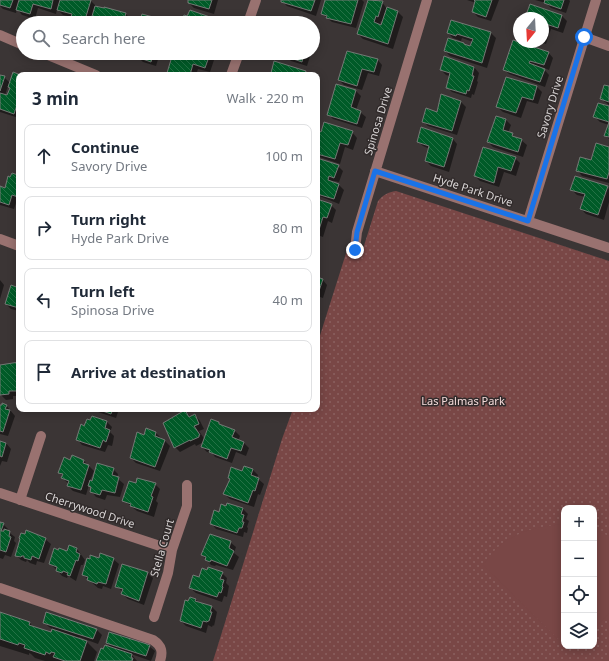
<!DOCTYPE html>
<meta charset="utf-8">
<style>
:root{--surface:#fff;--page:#f2f2f3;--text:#1f2937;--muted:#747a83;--line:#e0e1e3}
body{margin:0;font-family:"Noto Sans",sans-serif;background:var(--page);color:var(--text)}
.controls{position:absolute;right:12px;bottom:12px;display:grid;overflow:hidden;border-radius:8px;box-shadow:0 2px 10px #0003}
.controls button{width:36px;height:36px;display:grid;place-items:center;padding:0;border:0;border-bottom:1px solid var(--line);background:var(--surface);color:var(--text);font:20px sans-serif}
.compass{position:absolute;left:513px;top:12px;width:36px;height:36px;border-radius:50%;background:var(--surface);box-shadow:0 2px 10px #0003;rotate:198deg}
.stop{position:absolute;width:12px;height:12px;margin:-9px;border:3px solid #1a73e8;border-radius:50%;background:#fff}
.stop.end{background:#1a73e8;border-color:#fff;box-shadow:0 1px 4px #0008}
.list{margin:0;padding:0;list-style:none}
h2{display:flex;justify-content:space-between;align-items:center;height:52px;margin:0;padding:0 16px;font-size:17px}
h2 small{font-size:13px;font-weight:400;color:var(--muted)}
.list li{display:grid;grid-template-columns:26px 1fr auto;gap:12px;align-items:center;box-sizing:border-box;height:64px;margin:0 8px 8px;padding:0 8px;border:1px solid var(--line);border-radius:8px}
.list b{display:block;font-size:15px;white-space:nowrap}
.list p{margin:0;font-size:13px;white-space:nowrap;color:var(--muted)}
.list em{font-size:13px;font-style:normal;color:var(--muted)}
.icon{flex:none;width:22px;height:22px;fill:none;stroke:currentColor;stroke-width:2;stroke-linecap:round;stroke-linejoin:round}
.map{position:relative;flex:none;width:609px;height:661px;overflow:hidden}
.search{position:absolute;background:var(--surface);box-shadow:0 2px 10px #0003;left:16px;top:16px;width:304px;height:44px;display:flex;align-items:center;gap:10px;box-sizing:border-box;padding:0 14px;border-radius:22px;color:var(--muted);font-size:15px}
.panel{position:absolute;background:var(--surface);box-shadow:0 2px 10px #0003;left:16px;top:72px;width:304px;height:340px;border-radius:8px}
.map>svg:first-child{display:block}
</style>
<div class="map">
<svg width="609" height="661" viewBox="0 0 609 661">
<defs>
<pattern id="green-dots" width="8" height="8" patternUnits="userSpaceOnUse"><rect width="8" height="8" fill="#794746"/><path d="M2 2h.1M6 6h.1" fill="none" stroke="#8b6160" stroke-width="1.8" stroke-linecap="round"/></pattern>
<pattern id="building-back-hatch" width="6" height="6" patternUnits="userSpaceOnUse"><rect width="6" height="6" fill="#005b28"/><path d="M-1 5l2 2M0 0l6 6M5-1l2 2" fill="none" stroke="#247246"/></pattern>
</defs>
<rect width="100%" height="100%" fill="#3b3535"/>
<!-- green -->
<path fill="url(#green-dots)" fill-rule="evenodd" d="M 396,191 L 609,261 L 609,661 L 213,661 L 282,439 L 293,409 L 317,409 L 317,345 L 348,247 L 362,252 L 378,201 C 383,195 388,192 396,191 ZM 564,508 L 594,508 L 594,646 L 564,646 Z"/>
<!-- pitch -->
<path fill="#794746" d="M 564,524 L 564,645 L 483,565 C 487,560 492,553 497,548 C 516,531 540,526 564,524 Z
M 594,530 L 609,536 L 609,613 L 594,629 Z"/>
<!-- shadow -->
<path fill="#0007" fill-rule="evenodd" d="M 0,0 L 87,0 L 91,1 L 96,6 L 126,14 L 132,21 L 163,21 L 165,23 L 70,23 L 72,17 L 63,15 L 57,9 L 56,14 L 38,8 L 35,19 L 22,15 L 17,9 L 16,13 L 3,9 L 0,6 Z
M 189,0 L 218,0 L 214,14 L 194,8 L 189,3 Z
M 282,0 L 321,0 L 316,16 L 287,6 L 282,1 Z
M 326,0 L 362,0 L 364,2 L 356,28 L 332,22 L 327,18 L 322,13 Z
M 369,0 L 382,2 L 387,9 L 398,12 L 403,17 L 393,49 L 363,39 L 358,34 ZM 381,21 L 383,21 L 382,26 L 380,25 Z
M 467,0 L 499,0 L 491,21 L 478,17 L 473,12 L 476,3 Z
M 535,0 L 569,0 L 570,1 L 566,13 L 551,8 L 546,3 Z
M 190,11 L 210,18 L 214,23 L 183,23 L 188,17 Z
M 562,16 L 567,21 L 563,33 L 551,29 L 546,44 L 540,42 L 543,42 L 543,18 L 526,18 Z
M 452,21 L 491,33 L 496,38 L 487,68 L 450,56 L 445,51 L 466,46 L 471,47 L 473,42 L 462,38 L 461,41 L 453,38 L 448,33 Z
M 548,52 L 553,58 L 549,70 L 542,67 L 549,75 L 545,87 L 509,74 L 504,69 Z
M 139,53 L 160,53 L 156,66 L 143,62 L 138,57 Z
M 174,53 L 202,53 L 209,55 L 214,60 L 210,72 L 198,69 L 196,75 L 170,75 L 168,73 Z
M 284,53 L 311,53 L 307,66 L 291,61 L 284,54 Z
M 377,59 L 382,65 L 379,76 L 368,73 L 362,90 L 344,85 L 339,80 Z
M 275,62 L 306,72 L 309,75 L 274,75 L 272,72 Z
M 474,67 L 479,73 L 477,81 L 478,82 L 474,95 L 472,94 L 471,98 L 452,92 L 447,87 L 450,76 L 446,75 L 441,70 Z
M 19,75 L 19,118 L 0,112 L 0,76 L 4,77 L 10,83 ZM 8,86 L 11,88 L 8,96 L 5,95 Z
M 537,87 L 542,92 L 538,104 L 527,101 L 521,118 L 503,112 L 497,107 Z
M 609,88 L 609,105 L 601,99 Z
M 356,91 L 361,96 L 356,110 L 360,112 L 366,117 L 362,128 L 333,119 L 328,114 Z
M 442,96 L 461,102 L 466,107 L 457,135 L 428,126 L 423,121 L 438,113 Z
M 609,108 L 609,139 L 605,135 L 609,125 L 600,122 L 595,117 Z
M 496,117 L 506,120 L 511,125 L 508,133 L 521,140 L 527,145 L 523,157 L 493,147 L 488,142 Z
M 317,132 L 322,133 L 352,132 L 357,138 L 353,150 L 345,147 L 340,164 L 317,156 Z
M 452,138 L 457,144 L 449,172 L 431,166 L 426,161 L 430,149 L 423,146 L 418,141 Z
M 609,148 L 609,183 L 582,176 L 577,170 Z
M 515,158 L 520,163 L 516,176 L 504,172 L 499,187 L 480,181 L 475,176 Z
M 317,159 L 338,166 L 343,171 L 339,182 L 334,181 L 333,183 L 339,185 L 344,190 L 339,204 L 317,195 Z
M 18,176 L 19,177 L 19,200 L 17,200 L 14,209 L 0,205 L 0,187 L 5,189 Z
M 607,187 L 609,189 L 609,202 L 604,220 L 586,214 L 581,209 L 585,197 L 577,195 L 571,189 Z
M 317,200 L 331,205 L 336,210 L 332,223 L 328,221 L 323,237 L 317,235 Z
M 317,278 L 322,279 L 327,285 L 323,298 L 317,296 Z
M 0,280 L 4,285 L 0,299 Z
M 19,289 L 19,311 L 11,309 L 6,304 Z
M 19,363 L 19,396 L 13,396 L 13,399 L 6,400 L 0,394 L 0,366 Z
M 6,405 L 15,416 L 8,436 L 0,434 L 0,406 Z
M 95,409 L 119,409 L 116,418 L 98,412 Z
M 185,411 L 191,417 L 195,415 L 200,421 L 204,429 L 199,431 L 205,440 L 219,423 L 221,426 L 234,430 L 240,436 L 238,441 L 244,443 L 249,448 L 246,456 L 236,452 L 232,463 L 215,457 L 212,453 L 207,452 L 202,447 L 204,442 L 196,446 L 195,444 L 180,452 L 175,447 Z
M 92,418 L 107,422 L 112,427 L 110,432 L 114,436 L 113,442 L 112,446 L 108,445 L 105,452 L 82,445 L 77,439 L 85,427 L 91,422 Z
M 147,429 L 156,433 L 161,438 L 160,439 L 165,441 L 170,446 L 160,471 L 136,463 L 131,458 L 144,436 Z
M 0,442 L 6,443 L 11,449 L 7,462 L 2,461 L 0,466 Z
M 72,457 L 84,461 L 94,471 L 90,481 L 92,482 L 113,469 L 118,474 L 117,478 L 124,484 L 120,497 L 107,495 L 105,500 L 96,497 L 91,491 L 92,488 L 89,485 L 86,495 L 73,491 L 68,486 L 69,484 L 62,478 L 63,476 L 60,473 L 71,461 Z
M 253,470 L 258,475 L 257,478 L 264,484 L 260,495 L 258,494 L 254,507 L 230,499 L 224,494 L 243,472 Z
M 137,484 L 155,484 L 160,489 L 156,501 L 158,503 L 154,517 L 137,511 L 123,500 Z
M 228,504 L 243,509 L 248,514 L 246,519 L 249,521 L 247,527 L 248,528 L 247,533 L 244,532 L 243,537 L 216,529 L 211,523 L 220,513 L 227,507 Z
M 0,523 L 3,524 L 8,529 L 7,531 L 15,537 L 14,541 L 16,543 L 11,557 L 5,555 L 3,559 L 0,558 Z
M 45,539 L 51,544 L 44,563 L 37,561 L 36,565 L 30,563 L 27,560 L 26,562 L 21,560 L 16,555 Z
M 230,542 L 236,547 L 234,553 L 239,557 L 233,570 L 216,565 L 215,566 L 211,565 L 202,555 Z
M 77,549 L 85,560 L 83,565 L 81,565 L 76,581 L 68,576 L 67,578 L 62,576 L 57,570 L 50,564 L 67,552 Z
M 99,559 L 113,559 L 119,564 L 111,589 L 103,586 L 102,589 L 98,588 L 83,575 Z
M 148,573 L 153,578 L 144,605 L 128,599 L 122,594 L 123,592 L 116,586 Z
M 222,573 L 227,578 L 226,583 L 229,586 L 227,597 L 224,596 L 222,602 L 196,593 L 190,588 L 200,578 Z
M 196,599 L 199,603 L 212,607 L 217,612 L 214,626 L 213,625 L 212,627 L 208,625 L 206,633 L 186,626 L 181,621 L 189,602 Z
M 0,613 L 30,623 L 34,628 L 51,634 L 53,629 L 49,627 L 44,622 L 96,629 L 102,635 L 98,644 L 79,637 L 78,639 L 87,642 L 97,652 L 94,661 L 45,661 L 35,658 L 31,654 L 29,653 L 29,655 L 0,646 Z
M 107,643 L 149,646 L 155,651 L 151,661 L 131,654 L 137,661 L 97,661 L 112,649 Z"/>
<!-- building -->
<path fill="url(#building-back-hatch)" stroke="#747975" d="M 0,0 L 13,0 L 10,8 L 0,5 Z
M 19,0 L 53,0 L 51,9 L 33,4 L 30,14 L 16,10 Z
M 60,0 L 91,0 L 84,23 L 69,23 L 72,14 L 57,10 Z
M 188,0 L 212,0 L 209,9 L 188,3 Z
M 281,0 L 315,0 L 311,11 L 281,2 Z
M 325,0 L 358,0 L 351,24 L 326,18 L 327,16 L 321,14 Z
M 368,0 L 383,1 L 378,17 L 376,16 L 374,22 L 381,25 L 387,7 L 398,11 L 388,44 L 357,34 Z
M 474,0 L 492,0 L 486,17 L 472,12 L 475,1 Z
M 544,0 L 564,0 L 561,9 L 544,3 L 545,0 Z
M 530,4 L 562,15 L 558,28 L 546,24 L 543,32 L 543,18 L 525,18 Z
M 95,6 L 104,8 L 104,7 L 126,13 L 123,23 L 90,23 Z
M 190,10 L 210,17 L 208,23 L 181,23 L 184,15 L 187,16 Z
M 142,14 L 164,20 L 163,23 L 131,23 L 132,18 L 140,20 Z
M 451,20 L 491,32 L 482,63 L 444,51 L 448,38 L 464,43 L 464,44 L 470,46 L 473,39 L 457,34 L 456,36 L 447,33 Z
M 513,40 L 549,52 L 544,65 L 530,61 L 529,63 L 545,69 L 540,82 L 503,70 Z
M 347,51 L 378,59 L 374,72 L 362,69 L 357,86 L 338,80 Z
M 138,53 L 154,53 L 151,62 L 137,57 Z
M 173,53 L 206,53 L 210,54 L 205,68 L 193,64 L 190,75 L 172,75 L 167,73 Z
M 283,53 L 304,53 L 302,62 L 285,56 L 285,55 L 283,55 Z
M 444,56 L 474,67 L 472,76 L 474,76 L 469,91 L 467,90 L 466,94 L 446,88 L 450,73 L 440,70 Z
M 274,61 L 306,71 L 305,75 L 278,75 L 271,73 Z
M 13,72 L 21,75 L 19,75 L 19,99 L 14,114 L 0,109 L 0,93 L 7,95 L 10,88 L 8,87 Z
M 0,75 L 5,76 L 0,91 Z
M 506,77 L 537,86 L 533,100 L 522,97 L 516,113 L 496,107 Z
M 336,84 L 356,90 L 351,107 L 361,111 L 357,124 L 327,115 Z
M 604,85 L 609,86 L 609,102 L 600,99 Z
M 441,94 L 461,101 L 452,131 L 422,122 L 426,108 L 437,112 Z
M 598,103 L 609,106 L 609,137 L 604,136 L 609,122 L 593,117 Z
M 496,116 L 506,119 L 503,130 L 513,133 L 512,136 L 522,139 L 518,152 L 487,142 Z
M 324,122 L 353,131 L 348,145 L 340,143 L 335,159 L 317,154 L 317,130 L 321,132 Z
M 421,127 L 453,138 L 444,167 L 425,161 L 429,146 L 417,142 Z
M 596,143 L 609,147 L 609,172 L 607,179 L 576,171 L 580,157 L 591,160 Z
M 483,147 L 516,157 L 511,171 L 498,167 L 494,183 L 474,176 Z
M 317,158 L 339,165 L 334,178 L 329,176 L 328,180 L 339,184 L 334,199 L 317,194 Z
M 12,173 L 18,175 L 17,177 L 19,178 L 19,195 L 18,197 L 12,195 L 9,205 L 0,202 L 0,186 L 5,188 L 8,176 L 10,177 Z
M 575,176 L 608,186 L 598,215 L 580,209 L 585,194 L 570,190 Z
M 317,199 L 332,204 L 327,218 L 323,217 L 318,233 Z
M 317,277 L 323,279 L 318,294 L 317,293 Z
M 11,285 L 19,288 L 19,308 L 5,304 Z
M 19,362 L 19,391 L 9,391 L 9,394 L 0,395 L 0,365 Z
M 2,403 L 7,405 L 5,409 L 10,410 L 3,432 L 0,431 L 0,405 L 2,405 Z
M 97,409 L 113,409 L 111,414 Z
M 185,410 L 189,417 L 195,414 L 199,424 L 194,426 L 200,435 L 199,435 L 199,437 L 190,441 L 190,440 L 174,448 L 163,423 Z
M 92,416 L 107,421 L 105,428 L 110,430 L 106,442 L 103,440 L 100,448 L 76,440 L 81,424 L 84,426 L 87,419 L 90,420 Z
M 211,419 L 219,422 L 219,424 L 235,430 L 232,437 L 244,442 L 241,451 L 231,448 L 227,459 L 209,452 L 210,450 L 201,447 Z
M 146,428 L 156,432 L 155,436 L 165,440 L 155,467 L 130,458 L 137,432 L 144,435 Z
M 0,441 L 6,443 L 2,457 L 0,456 Z
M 72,455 L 84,460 L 83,463 L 89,465 L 81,490 L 67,486 L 69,481 L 61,478 L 63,474 L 58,473 L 64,457 L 70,460 Z
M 97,463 L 114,468 L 112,475 L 119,477 L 115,493 L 102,490 L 100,495 L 90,492 L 91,487 L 88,486 L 90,480 L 92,481 Z
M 244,466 L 253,469 L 251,475 L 259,478 L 255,491 L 253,490 L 248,503 L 223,494 L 230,479 L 228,478 L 231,467 L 242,471 Z
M 137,478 L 156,483 L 151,496 L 153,497 L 148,512 L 130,506 L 131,504 L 122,501 L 129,481 L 136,483 Z
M 227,503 L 243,508 L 241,514 L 244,515 L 242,522 L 244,522 L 242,528 L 239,528 L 237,533 L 210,524 L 214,510 L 219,512 L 221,504 L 226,506 Z
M 0,522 L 4,523 L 1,531 L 4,531 L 4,529 L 10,531 L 9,536 L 11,537 L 6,552 L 0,550 Z
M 26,530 L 46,538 L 39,559 L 32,556 L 31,560 L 24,558 L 24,556 L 22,556 L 21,557 L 15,556 L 20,539 L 19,538 L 21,533 L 25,534 Z
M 210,534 L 231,541 L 229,548 L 234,551 L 227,566 L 211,560 L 210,562 L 205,560 L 206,557 L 201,555 Z
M 69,545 L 77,548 L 76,552 L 80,554 L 78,561 L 76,560 L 70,576 L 67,575 L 68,573 L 63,571 L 62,573 L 56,571 L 57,567 L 49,564 L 54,548 L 58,550 L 59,548 L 67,551 Z
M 100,553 L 114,558 L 106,584 L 98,582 L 97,584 L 87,580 L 88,577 L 82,575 L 87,558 L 90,559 L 90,555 L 99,558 Z
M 122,564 L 148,572 L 139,601 L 121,594 L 123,589 L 115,587 Z
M 208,567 L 223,572 L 220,579 L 224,580 L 222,586 L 223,587 L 221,593 L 219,592 L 217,597 L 189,588 L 193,575 L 199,577 L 202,568 L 207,570 Z
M 190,597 L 196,599 L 195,601 L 212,606 L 210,612 L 212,612 L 209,621 L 208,621 L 207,622 L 203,621 L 201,628 L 180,621 L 185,600 L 188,601 Z
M 0,612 L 30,622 L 29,625 L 51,632 L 52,629 L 87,641 L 80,661 L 65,661 L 53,657 L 55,653 L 51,652 L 50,654 L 46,652 L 45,655 L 24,648 L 25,645 L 19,643 L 18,645 L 0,639 Z
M 46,612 L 97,629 L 93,639 L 43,623 Z
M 109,632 L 150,645 L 146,656 L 106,643 Z
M 105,645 L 132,654 L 131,658 L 133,658 L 132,661 L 96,661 L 101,648 L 103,649 Z"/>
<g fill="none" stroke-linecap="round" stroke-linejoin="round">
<!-- minor -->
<path stroke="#997270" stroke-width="10" d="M 248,23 L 256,0
M 0,35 L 23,45
M 584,37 L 609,46
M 43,53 L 96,75
M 231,75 L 239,53
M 375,171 L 609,248
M 528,221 L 596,0
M 0,239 L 19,246
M 355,250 L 357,232 L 427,0
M 0,493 L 172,550
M 20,500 L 41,436
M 0,588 L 153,640 C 162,646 163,652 160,661
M 154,617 L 168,573 L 172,550 L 187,506 L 187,485"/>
</g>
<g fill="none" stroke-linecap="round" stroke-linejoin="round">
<!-- route -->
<path stroke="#1a73e8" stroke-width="5" d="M 355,250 L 357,232 L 375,171 L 528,221 L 584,37"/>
</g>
<g text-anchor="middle" stroke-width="3" stroke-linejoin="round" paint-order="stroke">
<!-- street labels -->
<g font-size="11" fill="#d7d3d3" stroke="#312b2b">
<text transform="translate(550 107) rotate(-73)" y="4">Savory Drive</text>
<text transform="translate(378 121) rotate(-73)" y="4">Spinosa Drive</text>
<text transform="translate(473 190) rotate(18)" y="4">Hyde Park Drive</text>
<text transform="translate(90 510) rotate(18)" y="4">Cherrywood Drive</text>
<text transform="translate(162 548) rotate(-74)" y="4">Stella Court</text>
</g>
<!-- park labels -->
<g font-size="11" fill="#f4dbda" stroke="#312b2b">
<text x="463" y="405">Las Palmas Park</text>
</g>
</g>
</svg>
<div class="controls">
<button>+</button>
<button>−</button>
<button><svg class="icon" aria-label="locate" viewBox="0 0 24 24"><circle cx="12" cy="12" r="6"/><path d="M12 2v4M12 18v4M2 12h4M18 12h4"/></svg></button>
<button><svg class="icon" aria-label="layers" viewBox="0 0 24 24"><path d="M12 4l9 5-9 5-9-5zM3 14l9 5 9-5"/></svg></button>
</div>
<svg class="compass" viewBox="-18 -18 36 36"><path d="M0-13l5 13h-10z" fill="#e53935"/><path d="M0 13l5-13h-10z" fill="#747a83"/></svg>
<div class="stop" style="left:584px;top:37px"></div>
<div class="stop end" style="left:355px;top:250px"></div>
<div class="search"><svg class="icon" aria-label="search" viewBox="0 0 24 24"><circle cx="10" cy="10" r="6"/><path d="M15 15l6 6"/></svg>Search here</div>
<section class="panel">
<h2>3 min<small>Walk · 220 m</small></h2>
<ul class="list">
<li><svg class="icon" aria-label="ahead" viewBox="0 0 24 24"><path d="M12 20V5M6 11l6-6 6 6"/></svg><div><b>Continue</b><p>Savory Drive</p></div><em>100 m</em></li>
<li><svg class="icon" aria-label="right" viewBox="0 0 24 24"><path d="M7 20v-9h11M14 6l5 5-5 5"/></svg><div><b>Turn right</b><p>Hyde Park Drive</p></div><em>80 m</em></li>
<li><svg class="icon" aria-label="left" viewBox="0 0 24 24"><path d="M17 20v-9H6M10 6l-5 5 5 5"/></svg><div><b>Turn left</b><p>Spinosa Drive</p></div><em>40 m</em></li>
<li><svg class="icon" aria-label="arrive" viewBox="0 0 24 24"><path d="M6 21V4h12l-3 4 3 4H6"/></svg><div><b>Arrive at destination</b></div></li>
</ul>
</section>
</div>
